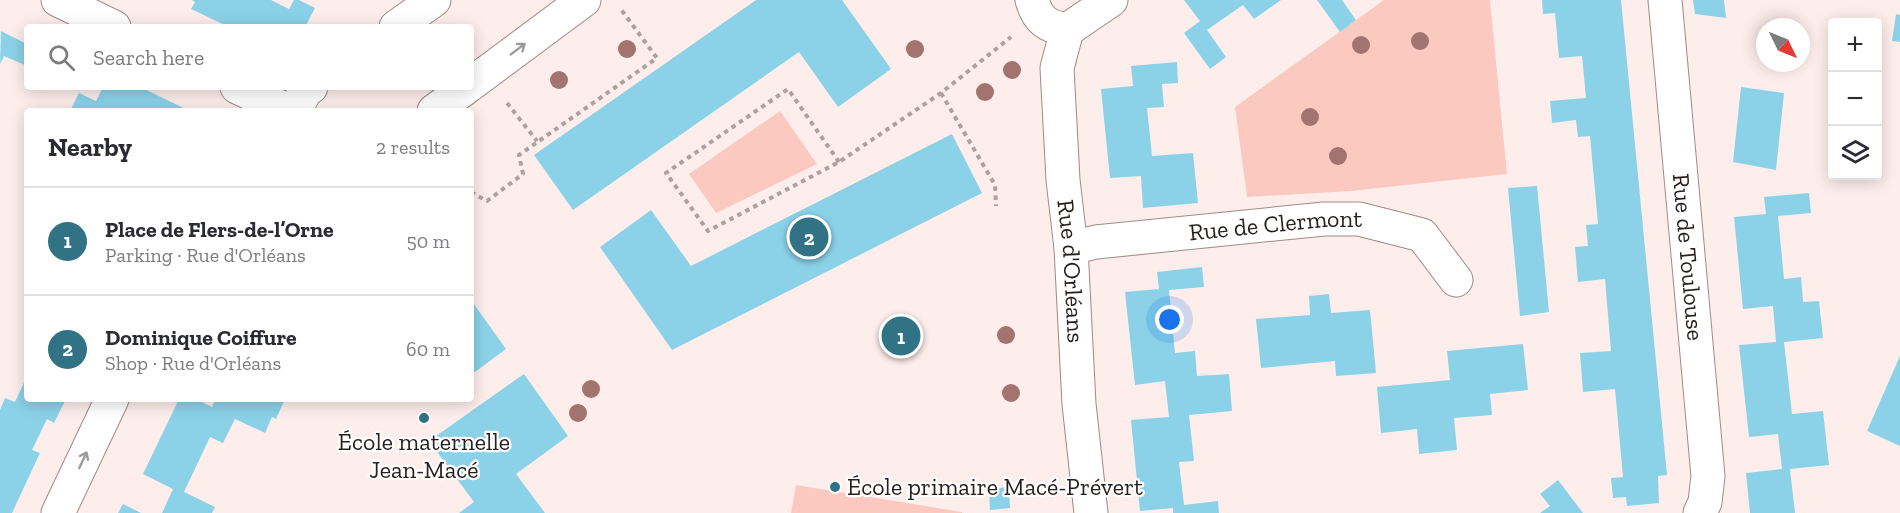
<!DOCTYPE html>
<meta charset="utf-8">
<style>
:root{--surface:#fff;--page:#f2f2f3;--text:#2b2b33;--muted:#7c7c81;--line:#e1e1e2;--accent:#317285}
body{margin:0;font-family:"Zilla Slab",serif;background:var(--page);color:var(--text)}
.controls{position:absolute;right:18px;top:18px;display:grid;overflow:hidden;border-radius:6px;box-shadow:0 3px 15px #0003}
.controls button{width:54px;height:54px;display:grid;place-items:center;padding:0;border:0;border-bottom:2px solid var(--line);background:var(--surface);color:var(--text);font:30px sans-serif}
.compass{position:absolute;left:1756px;top:18px;width:54px;height:54px;border-radius:50%;background:var(--surface);box-shadow:0 3px 15px #0003;rotate:133deg}
.you{position:absolute;left:1170px;top:320px;width:21px;height:21px;margin:-15px;border:4px solid #fff;border-radius:50%;background:#1a73e8;box-shadow:0 0 0 9px #1a73e833}
.badge{display:grid;place-items:center;width:39px;height:39px;border-radius:50%;background:var(--accent);color:#fff;font-size:20px;font-weight:700}
.pin{position:absolute;translate:-50% -50%;border:3px solid #fff;box-shadow:0 2px 6px #0006}
.list{margin:0;padding:0;list-style:none}
h2{display:flex;justify-content:space-between;align-items:center;height:78px;margin:0;padding:0 24px;font-size:26px}
h2 small{font-size:20px;font-weight:400;color:var(--muted)}
.list li{display:grid;grid-template-columns:39px 1fr auto;gap:18px;align-items:center;box-sizing:border-box;height:108px;padding:0 24px;border-top:2px solid var(--line)}
.list b{display:block;font-size:22px;white-space:nowrap}
.list p{margin:0;font-size:20px;white-space:nowrap;color:var(--muted)}
.list em{font-size:20px;font-style:normal;color:var(--muted)}
.icon{flex:none;width:33px;height:33px;fill:none;stroke:currentColor;stroke-width:2;stroke-linecap:round;stroke-linejoin:round}
.map{position:relative;flex:none;width:1900px;height:513px;overflow:hidden}
.search{position:absolute;background:var(--surface);box-shadow:0 3px 15px #0003;left:24px;top:24px;width:450px;height:66px;display:flex;align-items:center;gap:15px;box-sizing:border-box;padding:0 21px;border-radius:6px;color:var(--muted);font-size:22px}
.panel{position:absolute;background:var(--surface);box-shadow:0 3px 15px #0003;left:24px;top:108px;width:450px;height:294px;border-radius:6px}
.map>svg:first-child{display:block}
</style>
<div class="map">
<svg width="1900" height="513" viewBox="0 0 1900 513">
<rect width="100%" height="100%" fill="#fdeeec"/>
<!-- green -->
<path fill="#fcc9c0" d="M 1384,0 L 1490,0 L 1507,174 L 1351,191 L 1247,197 L 1235,107 Z
M 780,111 L 817,164 L 716,213 L 689,174 Z
M 796,485 L 962,512 L 962,513 L 791,513 Z"/>
<!-- building -->
<path fill="#8bd2e9" d="M 192,0 L 271,0 L 289,9 L 294,0 L 299,0 L 315,8 L 305,27 L 229,27 L 191,9 L 195,2 Z
M 756,0 L 842,0 L 891,69 L 838,107 L 799,52 L 573,210 L 534,155 Z
M 1184,0 L 1281,0 L 1254,19 L 1243,5 L 1207,30 L 1226,57 L 1210,69 L 1184,33 L 1200,21 Z
M 1317,0 L 1342,0 L 1356,20 L 1340,32 Z
M 1542,0 L 1621,0 L 1667,475 L 1658,476 L 1659,503 L 1627,506 L 1626,497 L 1613,498 L 1611,478 L 1623,477 L 1615,389 L 1583,392 L 1580,353 L 1611,351 L 1605,279 L 1578,282 L 1575,247 L 1588,246 L 1586,225 L 1598,224 L 1590,136 L 1578,137 L 1576,120 L 1552,123 L 1550,101 L 1586,98 L 1582,56 L 1559,58 L 1555,13 L 1543,14 Z
M 1693,0 L 1724,0 L 1726,18 L 1695,14 Z
M 1896,14 L 1900,15 L 1900,42 L 1892,41 Z
M 1,31 L 27,44 L 27,66 L 4,56 L 0,64 Z
M 1177,62 L 1178,83 L 1162,84 L 1164,107 L 1147,108 L 1152,156 L 1193,153 L 1198,203 L 1143,208 L 1141,176 L 1110,178 L 1101,89 L 1133,86 L 1131,66 Z
M 103,87 L 140,87 L 190,111 L 70,111 L 79,93 L 96,101 Z
M 1741,87 L 1784,93 L 1776,170 L 1733,162 Z
M 952,134 L 982,193 L 672,350 L 600,247 L 651,210 L 691,266 Z
M 1537,186 L 1549,312 L 1520,316 L 1508,188 Z
M 1809,193 L 1811,213 L 1778,216 L 1784,279 L 1801,277 L 1803,302 L 1819,301 L 1823,338 L 1784,342 L 1792,414 L 1823,411 L 1829,465 L 1790,469 L 1795,513 L 1750,513 L 1746,473 L 1782,469 L 1778,434 L 1749,437 L 1739,345 L 1776,342 L 1773,306 L 1743,309 L 1734,217 L 1766,214 L 1764,197 Z
M 1202,267 L 1204,287 L 1169,290 L 1175,353 L 1195,351 L 1197,376 L 1229,374 L 1232,411 L 1189,415 L 1194,461 L 1179,462 L 1184,505 L 1218,501 L 1219,513 L 1173,513 L 1173,508 L 1140,511 L 1131,420 L 1169,417 L 1165,381 L 1135,385 L 1125,292 L 1159,289 L 1157,272 Z
M 1329,294 L 1331,313 L 1370,310 L 1376,373 L 1336,376 L 1335,361 L 1261,368 L 1256,319 L 1310,315 L 1309,296 Z
M 471,300 L 506,349 L 471,375 Z
M 1523,344 L 1528,390 L 1490,394 L 1492,415 L 1454,418 L 1457,450 L 1419,454 L 1417,429 L 1381,433 L 1377,387 L 1450,380 L 1447,351 Z
M 1900,356 L 1900,446 L 1867,431 Z
M 524,374 L 568,436 L 516,474 L 545,513 L 459,513 L 474,502 L 429,441 Z
M 27,376 L 27,399 L 66,399 L 54,423 L 47,419 L 32,450 L 40,453 L 12,513 L 0,513 L 0,410 L 5,398 L 15,402 Z
M 179,399 L 195,399 L 212,407 L 216,399 L 284,401 L 276,419 L 272,417 L 265,433 L 235,419 L 223,443 L 210,437 L 184,492 L 215,507 L 212,513 L 162,513 L 173,489 L 143,474 Z
M 1558,480 L 1583,513 L 1540,513 L 1550,506 L 1540,494 Z
M 1009,487 L 1010,508 L 990,510 L 989,489 Z
M 123,504 L 141,513 L 118,513 Z"/>
<g fill="none" stroke-linecap="round" stroke-linejoin="round">
<defs>
<g id="minor">
<path d="M 58,0 L 114,27"/>
<path d="M 1032,0 C 1038,21 1047,26 1067,30 L 1111,0"/>
<path id="s1" d="M 1665,0 L 1708,476 L 1705,502 L 1700,513"/>
<path d="M 396,27 L 434,0"/>
<path id="s2" d="M 1067,30 L 1057,68 L 1063,180 L 1071,248 L 1079,404 L 1091,513"/>
<path d="M 471,84 L 584,0"/>
<path d="M 237,87 L 289,111"/>
<path d="M 295,111 L 305,91 L 311,87"/>
<path d="M 434,111 L 467,87"/>
<path id="s3" d="M 1071,248 L 1096,242 L 1324,219 L 1359,219 L 1422,235 L 1456,280"/>
<path d="M 58,513 L 112,399"/>
</g>
</defs>
<!-- minor casing -->
<use href="#minor" stroke="#9f8a86" stroke-width="35"/>
<!-- path -->
<path stroke="#ada19f" stroke-width="4" stroke-dasharray="4.5 4.5" stroke-linecap="butt" d="M 941,93 L 995,185 L 996,206
M 507,103 L 537,141
M 839,162 L 788,89 L 666,173 L 708,231 L 839,162 L 941,93 L 1011,37
M 471,192 L 487,201 L 523,174 L 519,155 L 657,58 L 620,8"/>
<!-- minor -->
<use href="#minor" stroke="#fff" stroke-width="33"/>
</g>
<!-- trees -->
<g fill="#a3736f">
<circle cx="1420" cy="41" r="9"/>
<circle cx="1361" cy="45" r="9"/>
<circle cx="627" cy="49" r="9"/>
<circle cx="915" cy="49" r="9"/>
<circle cx="1012" cy="70" r="9"/>
<circle cx="559" cy="80" r="9"/>
<circle cx="985" cy="92" r="9"/>
<circle cx="1310" cy="117" r="9"/>
<circle cx="1338" cy="156" r="9"/>
<circle cx="1006" cy="335" r="9"/>
<circle cx="591" cy="389" r="9"/>
<circle cx="1011" cy="393" r="9"/>
<circle cx="578" cy="413" r="9"/>
</g>
<!-- one-way arrows -->
<defs><path id="oneway-shaft" d="M-6 0H5M1.5-3L5.5 0L1.5 3" fill="none" stroke-width="1.6" stroke-linecap="round" stroke-linejoin="round" transform="scale(1.5)"/></defs>
<g stroke="#9e9a99">
<use href="#oneway-shaft" transform="translate(518 49) rotate(-37)"/>
<use href="#oneway-shaft" transform="translate(83 460) rotate(-65)"/>
</g>
<!-- markers -->
<g fill="#317285" stroke="#fff" stroke-width="2">
<circle cx="424" cy="418" r="6"/>
<circle cx="835" cy="487" r="6"/>
</g>
<g text-anchor="middle" stroke-width="4.5" stroke-linejoin="round" paint-order="stroke">
<!-- street labels -->
<g font-size="24" fill="#271f1d" stroke="#fff">
<text dy="8" stroke="none"><textPath href="#s3" startOffset="206">Rue de Clermont</textPath></text>
<text dy="8" stroke="none"><textPath href="#s1" startOffset="258">Rue de Toulouse</textPath></text>
<text dy="8" stroke="none"><textPath href="#s2" startOffset="243">Rue d'Orléans</textPath></text>
</g>
<!-- poi labels -->
<g font-size="24" fill="#271f1d" stroke="#fff">
<text x="424" y="450">École maternelle<tspan x="424" dy="28">Jean-Macé</tspan></text>
<text x="847" y="495" text-anchor="start">École primaire Macé-Prévert</text>
</g>
</g>
</svg>
<div class="controls">
<button>+</button>
<button>−</button>
<button><svg class="icon" aria-label="layers" viewBox="0 0 24 24"><path d="M12 4l9 5-9 5-9-5zM3 14l9 5 9-5"/></svg></button>
</div>
<svg class="compass" viewBox="-18 -18 36 36"><path d="M0-13l5 13h-10z" fill="#e53935"/><path d="M0 13l5-13h-10z" fill="#7c7c81"/></svg>
<div class="you"></div>
<div class="pin badge" style="left:901px;top:336px">1</div>
<div class="pin badge" style="left:809px;top:237px">2</div>
<div class="search"><svg class="icon" aria-label="search" viewBox="0 0 24 24"><circle cx="10" cy="10" r="6"/><path d="M15 15l6 6"/></svg>Search here</div>
<section class="panel">
<h2>Nearby<small>2 results</small></h2>
<ul class="list">
<li><span class="badge">1</span><div><b>Place de Flers-de-l’Orne</b><p>Parking · Rue d'Orléans</p></div><em>50 m</em></li>
<li><span class="badge">2</span><div><b>Dominique Coiffure</b><p>Shop · Rue d'Orléans</p></div><em>60 m</em></li>
</ul>
</section>
</div>
